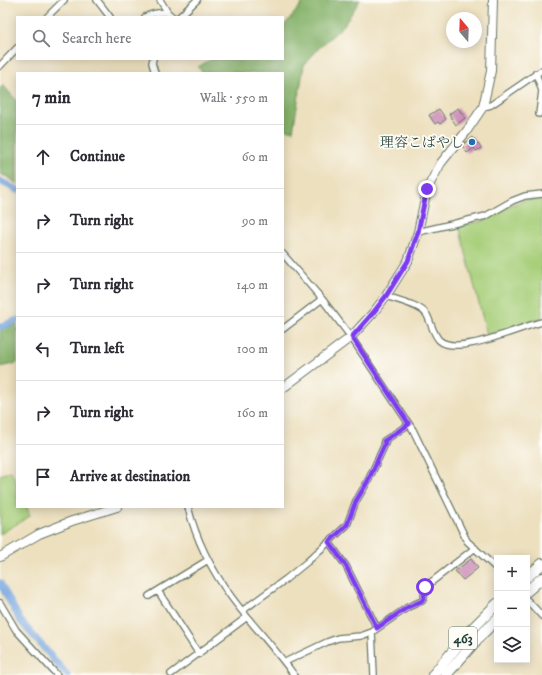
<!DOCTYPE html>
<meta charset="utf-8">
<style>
:root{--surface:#fff;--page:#f2f2f3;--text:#2b2b33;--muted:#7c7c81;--line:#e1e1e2}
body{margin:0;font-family:"IM FELL DW Pica","Noto Serif JP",serif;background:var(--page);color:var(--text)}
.controls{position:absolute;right:12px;bottom:12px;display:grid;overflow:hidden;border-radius:0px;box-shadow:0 2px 10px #0003}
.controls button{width:36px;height:36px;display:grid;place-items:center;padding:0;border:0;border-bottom:1px solid var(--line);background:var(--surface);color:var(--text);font:20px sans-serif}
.compass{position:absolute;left:446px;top:12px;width:36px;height:36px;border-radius:50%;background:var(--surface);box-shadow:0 2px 10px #0003;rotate:341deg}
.stop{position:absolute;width:12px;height:12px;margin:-9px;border:3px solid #7c3aed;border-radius:50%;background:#fff}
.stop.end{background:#7c3aed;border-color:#fff;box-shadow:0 1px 4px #0008}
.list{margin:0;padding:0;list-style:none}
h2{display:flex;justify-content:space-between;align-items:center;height:52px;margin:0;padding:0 16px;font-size:17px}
h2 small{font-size:13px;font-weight:400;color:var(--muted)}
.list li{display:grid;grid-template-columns:26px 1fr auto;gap:12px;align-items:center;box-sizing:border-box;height:64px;padding:0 16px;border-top:1px solid var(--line)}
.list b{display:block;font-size:15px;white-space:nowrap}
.list em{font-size:13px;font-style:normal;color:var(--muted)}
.icon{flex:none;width:22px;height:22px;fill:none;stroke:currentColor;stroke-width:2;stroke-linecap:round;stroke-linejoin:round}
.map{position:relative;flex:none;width:542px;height:675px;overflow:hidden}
.search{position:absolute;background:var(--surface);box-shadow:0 2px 10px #0003;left:16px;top:16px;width:268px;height:44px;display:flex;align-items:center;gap:10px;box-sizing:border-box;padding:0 14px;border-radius:0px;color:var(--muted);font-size:15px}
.panel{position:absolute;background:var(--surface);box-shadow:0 2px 10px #0003;left:16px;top:72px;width:268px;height:436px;border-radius:0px}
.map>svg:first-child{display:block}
</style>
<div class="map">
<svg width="542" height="675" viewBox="0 0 542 675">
<rect width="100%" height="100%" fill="#fdfcf7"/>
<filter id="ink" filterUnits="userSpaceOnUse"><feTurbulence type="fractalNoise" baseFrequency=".025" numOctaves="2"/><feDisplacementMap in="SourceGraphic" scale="8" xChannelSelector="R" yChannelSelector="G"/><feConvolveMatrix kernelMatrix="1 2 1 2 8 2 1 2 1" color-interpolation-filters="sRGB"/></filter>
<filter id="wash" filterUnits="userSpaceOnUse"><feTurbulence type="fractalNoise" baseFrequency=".012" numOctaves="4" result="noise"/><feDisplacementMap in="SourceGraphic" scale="16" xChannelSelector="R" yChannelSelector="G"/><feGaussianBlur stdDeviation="0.9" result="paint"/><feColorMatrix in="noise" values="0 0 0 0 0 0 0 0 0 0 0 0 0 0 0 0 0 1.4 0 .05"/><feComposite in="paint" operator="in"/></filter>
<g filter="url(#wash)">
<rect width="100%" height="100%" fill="#ede0bf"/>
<!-- green -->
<path fill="#a8cf7a" stroke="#648657" d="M 542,198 L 542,319 L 535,320 L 487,335 L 459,226 L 486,220 L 511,205 L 525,200 Z
M 11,471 L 17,484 L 17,507 L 27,507 L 30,516 L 0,534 L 0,475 Z"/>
<!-- forest -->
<path fill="#86b26a" stroke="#52784f" d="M 305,0 L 360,0 L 344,25 L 319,48 L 304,65 L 293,131 L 283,128 L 283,73 L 203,73 L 198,67 L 211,59 L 283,59 L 283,27 Z
M 3,85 L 17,101 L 17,184 L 8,177 L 0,174 L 0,89 Z
M 17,324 L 17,363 L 0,367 L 0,330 Z"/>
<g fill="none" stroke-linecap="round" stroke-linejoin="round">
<!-- canal -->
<path stroke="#73a4de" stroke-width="7" d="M 0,181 L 17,190
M 0,327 L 17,320
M 0,583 L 20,620 L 67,675"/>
</g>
<g id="blocks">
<!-- building -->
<path fill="#ce90ba" d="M 458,108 L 465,118 L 456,125 L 449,114 Z
M 439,109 L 446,119 L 440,124 L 438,122 L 435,124 L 429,115 Z
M 473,137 L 481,148 L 476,151 L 474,148 L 467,153 L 462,145 Z
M 471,559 L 478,568 L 463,580 L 455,571 Z"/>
</g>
</g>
<g filter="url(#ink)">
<use href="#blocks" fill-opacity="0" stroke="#677665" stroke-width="1"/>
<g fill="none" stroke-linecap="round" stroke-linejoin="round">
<defs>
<path id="street" d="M 97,0 L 110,17
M 160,0 L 168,13 L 173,17
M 47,17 L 64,0
M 145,17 C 152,13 160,12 168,13
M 179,17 L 197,0
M 153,59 L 152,63 L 155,73
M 0,66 L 17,48
M 536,73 L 542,91 L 539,114
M 483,107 L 491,105 L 542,70
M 418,232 L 486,216 L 512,201 L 525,196 L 542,194
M 283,254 L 322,299 L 351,337 L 413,430 L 467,541 L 497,569
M 386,296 C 397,300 421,305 427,315 C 431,323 433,333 439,340 C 457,357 519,327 542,322
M 283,329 L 322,299
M 188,507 C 196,539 212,571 232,598 C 252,625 275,648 294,675
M 329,542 L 346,566 L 377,628
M 158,591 L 199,654
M 149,596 L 208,560
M 527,600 L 542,616
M 0,603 L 16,630 L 57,675
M 242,611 L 286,579 L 307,562 L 347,525 L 356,501 L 368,481 L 385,444 L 384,441 L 409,424
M 372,632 L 374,675
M 285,662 L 327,642 L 338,638 L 361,636 L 372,632 L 408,607 L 422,601 L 424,598 L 425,587 L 475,548
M 171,674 L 247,617"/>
<path id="secondary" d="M 283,388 L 351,337 L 373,313 L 386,296 L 408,261 L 418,232 L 427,189 L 441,163 L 466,132 L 483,107 L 491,71 L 493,0
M 0,557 L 39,534 L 72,521 L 117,507"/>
<path id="highway" d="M 527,577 L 542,564
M 527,591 L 542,578
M 433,675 L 470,631 L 497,604
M 446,675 L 479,637 L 497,619"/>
</defs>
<!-- street casing -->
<use href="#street" stroke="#677665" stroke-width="8"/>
<!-- secondary casing -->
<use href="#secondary" stroke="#677665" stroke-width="10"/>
<!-- highway casing -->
<use href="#highway" stroke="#677665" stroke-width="12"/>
<!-- street -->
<use href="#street" stroke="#fff" stroke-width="5.5"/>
<!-- secondary -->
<use href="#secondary" stroke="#fff" stroke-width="8"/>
<!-- highway -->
<use href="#highway" stroke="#fff" stroke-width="10"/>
</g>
</g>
<g fill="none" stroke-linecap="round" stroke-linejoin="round" filter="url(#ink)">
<!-- route -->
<path stroke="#7c3aed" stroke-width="5" d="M 425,587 L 424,598 L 422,601 L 408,607 L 377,628 L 346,566 L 329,542 L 347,525 L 356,501 L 368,481 L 385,444 L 384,441 L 409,424 L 352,337 L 373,313 L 386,296 L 408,261 L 418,232 L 427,189"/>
</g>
<!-- markers -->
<circle fill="#1f6fb2" stroke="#fdfcf7" stroke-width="1.5" cx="472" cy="142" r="4"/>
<g text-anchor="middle" stroke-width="3.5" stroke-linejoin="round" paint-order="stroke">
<!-- shield labels -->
<rect fill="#fdfcf7" stroke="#62766e" stroke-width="1" x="449" y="627" width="28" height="22" rx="3"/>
<g font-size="13" font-weight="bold" fill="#1f3d34">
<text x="463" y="643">463</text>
</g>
<!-- poi labels -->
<g font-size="14" fill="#1f3d34" stroke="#fdfcf7" text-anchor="end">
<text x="464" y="147">理容こばやし</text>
</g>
</g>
</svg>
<div class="controls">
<button>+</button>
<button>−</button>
<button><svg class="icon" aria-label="layers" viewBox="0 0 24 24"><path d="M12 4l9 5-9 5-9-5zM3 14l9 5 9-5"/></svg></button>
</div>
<svg class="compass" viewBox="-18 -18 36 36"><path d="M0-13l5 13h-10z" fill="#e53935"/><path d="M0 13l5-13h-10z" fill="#7c7c81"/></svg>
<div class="stop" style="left:425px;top:587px"></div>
<div class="stop end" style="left:427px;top:189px"></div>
<div class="search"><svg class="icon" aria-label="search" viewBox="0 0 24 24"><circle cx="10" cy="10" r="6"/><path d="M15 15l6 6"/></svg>Search here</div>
<section class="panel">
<h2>7 min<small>Walk · 550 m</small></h2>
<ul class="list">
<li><svg class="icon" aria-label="ahead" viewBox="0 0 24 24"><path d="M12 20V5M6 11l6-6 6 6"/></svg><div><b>Continue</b></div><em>60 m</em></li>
<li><svg class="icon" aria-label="right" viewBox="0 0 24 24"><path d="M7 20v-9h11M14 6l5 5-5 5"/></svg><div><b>Turn right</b></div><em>90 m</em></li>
<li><svg class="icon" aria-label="right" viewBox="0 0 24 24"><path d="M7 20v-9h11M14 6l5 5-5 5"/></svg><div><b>Turn right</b></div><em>140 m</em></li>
<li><svg class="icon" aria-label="left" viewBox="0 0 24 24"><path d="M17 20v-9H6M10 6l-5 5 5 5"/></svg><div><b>Turn left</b></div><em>100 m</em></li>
<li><svg class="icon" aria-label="right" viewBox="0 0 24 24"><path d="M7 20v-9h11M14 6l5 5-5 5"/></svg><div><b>Turn right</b></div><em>160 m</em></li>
<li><svg class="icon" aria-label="arrive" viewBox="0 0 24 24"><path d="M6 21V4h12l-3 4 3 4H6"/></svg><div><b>Arrive at destination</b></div></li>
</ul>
</section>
</div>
